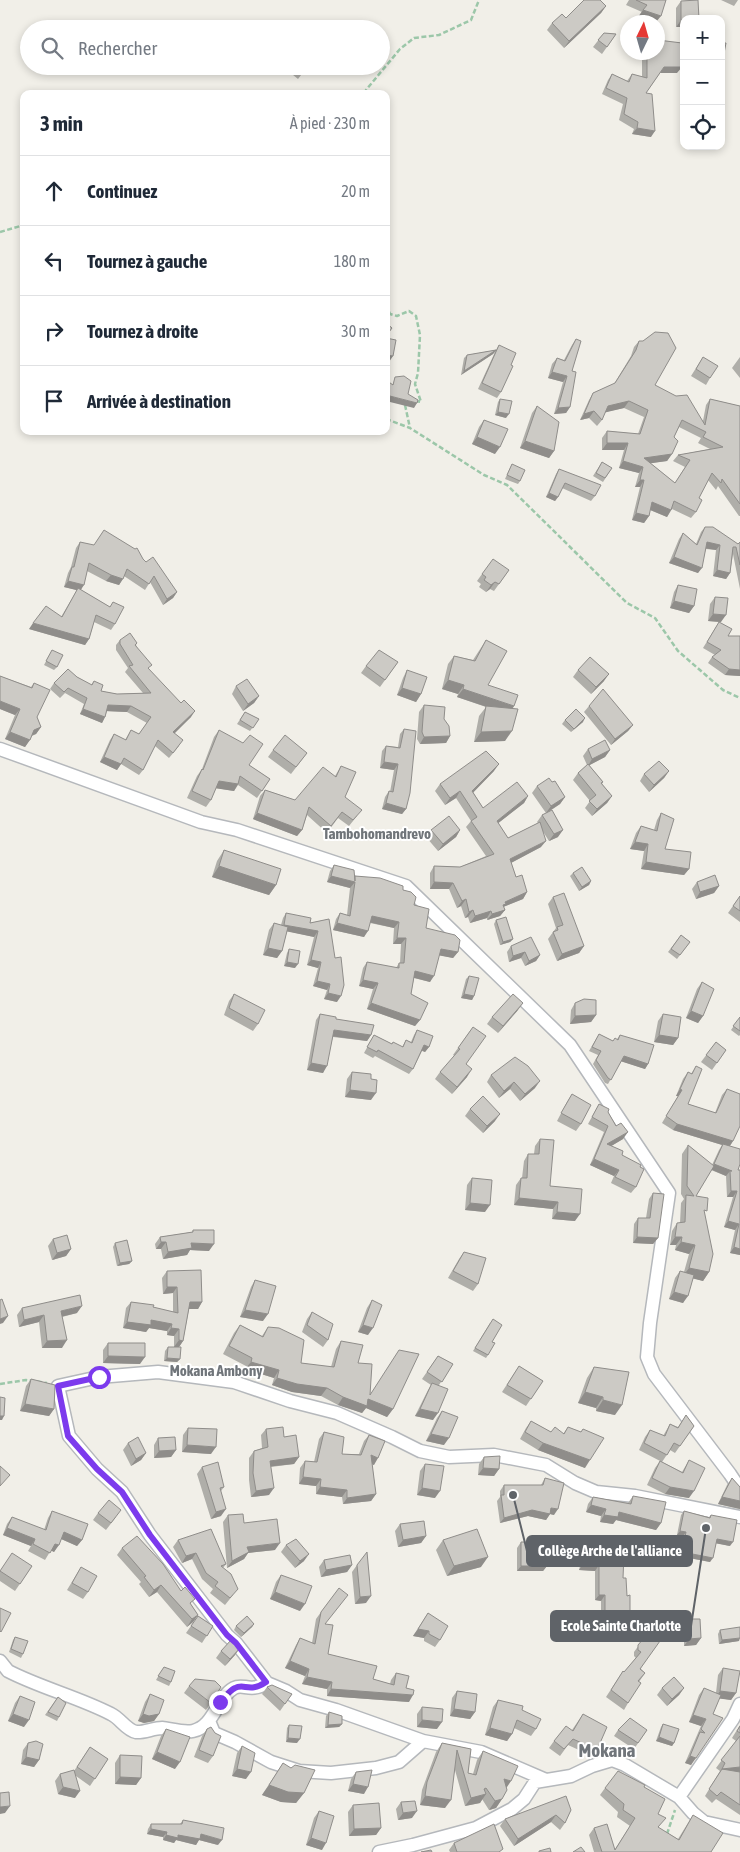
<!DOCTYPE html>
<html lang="fr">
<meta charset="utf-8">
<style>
:root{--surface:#fff;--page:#f6f6f7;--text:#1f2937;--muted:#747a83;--line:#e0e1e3}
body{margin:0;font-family:"Asap Condensed",sans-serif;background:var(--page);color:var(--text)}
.controls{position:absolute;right:15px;top:15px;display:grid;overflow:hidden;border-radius:10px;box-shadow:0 2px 8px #0003}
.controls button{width:45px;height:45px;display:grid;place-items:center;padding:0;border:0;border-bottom:1px solid var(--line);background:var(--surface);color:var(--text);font:25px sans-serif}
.compass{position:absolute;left:620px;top:15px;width:45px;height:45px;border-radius:50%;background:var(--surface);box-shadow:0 2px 8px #0003;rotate:5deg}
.stop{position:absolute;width:15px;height:15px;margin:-11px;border:4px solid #7c3aed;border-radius:50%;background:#fff}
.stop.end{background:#7c3aed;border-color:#fff;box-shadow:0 1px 5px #0008}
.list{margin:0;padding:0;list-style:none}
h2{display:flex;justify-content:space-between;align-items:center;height:65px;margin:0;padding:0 20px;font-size:21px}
h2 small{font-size:16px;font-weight:400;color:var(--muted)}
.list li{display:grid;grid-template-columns:32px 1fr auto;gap:15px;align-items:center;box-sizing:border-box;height:70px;padding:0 20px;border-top:1px solid var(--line)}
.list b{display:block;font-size:19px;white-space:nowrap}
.list em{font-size:16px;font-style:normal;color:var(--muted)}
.icon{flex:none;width:28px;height:28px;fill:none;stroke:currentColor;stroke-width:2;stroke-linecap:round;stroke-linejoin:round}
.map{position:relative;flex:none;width:740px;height:1852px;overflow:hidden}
.search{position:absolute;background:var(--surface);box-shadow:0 2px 8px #0003;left:20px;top:20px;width:370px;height:55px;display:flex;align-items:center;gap:12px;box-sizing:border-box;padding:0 18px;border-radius:28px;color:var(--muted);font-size:19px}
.panel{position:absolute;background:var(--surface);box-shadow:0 2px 8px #0003;left:20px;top:90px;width:370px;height:345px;border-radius:10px}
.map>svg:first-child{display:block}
</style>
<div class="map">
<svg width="740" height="1852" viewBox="0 0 740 1852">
<rect width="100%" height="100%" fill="#f1efe8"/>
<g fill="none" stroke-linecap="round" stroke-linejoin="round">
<defs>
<path id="street" d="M 0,749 L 201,822 L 237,830 L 406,886 L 570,1045 L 669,1193 L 650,1323 L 647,1357 L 654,1374 L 730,1474 L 740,1489
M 0,1661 L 8,1671 C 41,1688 78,1697 111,1714 C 120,1718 126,1730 136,1732 C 143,1733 154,1728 162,1728 C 171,1729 184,1733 193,1731 C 215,1726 216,1698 234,1688 C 243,1683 250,1693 267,1683
M 209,1721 L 214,1733 L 235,1742 L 271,1762 L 299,1771 L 331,1773 L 376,1768 L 399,1762 L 423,1741
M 546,1780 L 481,1752 L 423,1741 L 336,1710 L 300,1700 L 286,1691 L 267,1683 L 236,1643 L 227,1635 L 150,1535 L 122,1492 L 97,1469 L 69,1436 L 58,1386 L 99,1377 L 158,1372 L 234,1382 L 290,1401 L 337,1413 L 392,1437 L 420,1451 L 449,1457 L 494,1455 L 546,1465 L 575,1483 L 596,1492 L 635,1496 L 740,1517
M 679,1797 L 733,1719 L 740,1704
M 379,1852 L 413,1845 L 476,1828 L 512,1809 L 524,1799 L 535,1782 L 571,1776 L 592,1766 L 612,1760 L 625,1765 L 679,1797 L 693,1813 L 704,1822 L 740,1830"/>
</defs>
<!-- street casing -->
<use href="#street" stroke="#b5b8bc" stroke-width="15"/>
<!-- path -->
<path stroke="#9cc7a9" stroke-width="2.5" stroke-dasharray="5 2.5" stroke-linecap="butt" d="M 366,94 L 366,90 L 400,49 L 414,38 L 439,35 L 471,20 L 479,0
M 0,232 L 24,225
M 386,305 L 390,314 L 397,316 L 409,311 L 416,316 L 420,335 L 418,373 L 415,384 L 421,402 L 415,401
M 405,405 L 410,428
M 386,419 L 410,428 L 484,475 L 507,485 L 627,603 L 655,618 L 678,651 L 723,690 L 740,698
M 0,1384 L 26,1380 L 47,1383
M 667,1834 L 675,1810"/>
<!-- street -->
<use href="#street" stroke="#fff" stroke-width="12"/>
</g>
<!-- wall -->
<path fill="#afaea9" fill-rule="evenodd" d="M 629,0 L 666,0 L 656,22 L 638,17 L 642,12 L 626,5 Z
M 698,0 L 676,27 L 676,8 L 681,1 Z
M 721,0 L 738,0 L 734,6 Z
M 606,6 L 601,13 L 564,48 L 547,30 L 552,23 Z
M 604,33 L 616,34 L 602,54 L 593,47 Z
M 642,52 L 658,52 L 677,73 L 660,73 L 646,93 L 651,137 L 632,134 L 634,129 L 619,120 L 623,104 L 602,94 L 608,80 L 612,74 L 627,81 L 632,74 L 642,77 Z
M 282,66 L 308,66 L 298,79 Z
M 576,339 L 572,371 L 570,407 L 566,413 L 554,414 L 563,382 L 548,378 L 552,364 L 557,358 L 564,360 L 572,345 Z
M 639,341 L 655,385 L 703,421 L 706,405 L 710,399 L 740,406 L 740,516 L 739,516 L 718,486 L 716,490 L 708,480 L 699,498 L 696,512 L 691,518 L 672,509 L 667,517 L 650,510 L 649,516 L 644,523 L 632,520 L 640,487 L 635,487 L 639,473 L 619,468 L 624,450 L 602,450 L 602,438 L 607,431 L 638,434 L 644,417 L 624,408 L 605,412 L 602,420 L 597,426 L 589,418 L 580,420 L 589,400 L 593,393 L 614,384 L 631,356 L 634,347 ZM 679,427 L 701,438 L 698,443 L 710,449 L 678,455 L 673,461 L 685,467 L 675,483 L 650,463 L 667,461 L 672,454 L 674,437 Z
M 499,345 L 511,365 L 501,392 L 497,398 L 478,389 L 495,352 L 493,354 L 461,375 L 464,358 L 467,355 L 496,350 Z
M 703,357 L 710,378 L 706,385 L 691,376 Z
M 740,357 L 740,378 L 732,368 Z
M 500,399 L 506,418 L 495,415 L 498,402 Z
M 537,406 L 554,451 L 549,458 L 520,448 L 532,413 Z
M 484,420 L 495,454 L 472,444 L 479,427 Z
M 602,462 L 612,468 L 603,482 L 593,476 Z
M 512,464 L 520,481 L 518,484 L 505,479 L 510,468 Z
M 559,469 L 595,496 L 591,501 L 562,488 L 558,497 L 555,501 L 546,497 L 556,474 Z
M 705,527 L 738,544 L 740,542 L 740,589 L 733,554 L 730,573 L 726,579 L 713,576 L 716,550 L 706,549 L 698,573 L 669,563 L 679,539 L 683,533 L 696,544 L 701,532 Z
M 80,542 L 143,559 L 177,592 L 173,598 L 163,605 L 150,582 L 145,590 L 124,576 L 119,585 L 106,581 L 87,571 L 81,590 L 110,607 L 113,602 L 115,624 L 111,630 L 94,622 L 89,639 L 85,645 L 29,629 L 61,617 L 77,590 L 64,587 L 68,573 L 71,567 L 76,548 Z
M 509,570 L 494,591 L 490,589 L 486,592 L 479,587 L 481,584 L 477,581 L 482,574 Z
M 678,585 L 694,606 L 689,613 L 670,608 L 674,592 Z
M 715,597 L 721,622 L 719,622 L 728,636 L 740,636 L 740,676 L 725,675 L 708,663 L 712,657 L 715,655 L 703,648 L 719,622 L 708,621 L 710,604 Z
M 120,640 L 137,643 L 136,645 L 149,670 L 191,717 L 174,733 L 179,746 L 169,758 L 155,746 L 143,770 L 139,775 L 121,764 L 117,770 L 100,762 L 110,740 L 114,734 L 125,740 L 131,730 L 139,734 L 147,723 L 127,712 L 107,711 L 105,717 L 102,723 L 80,714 L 84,704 L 65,693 L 60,698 L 50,689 L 54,683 L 77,677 L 91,685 L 94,681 L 101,691 L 117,694 L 143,693 L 125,672 L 128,668 L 116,650 L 116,645 Z
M 486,640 L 488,685 L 514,706 L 513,708 L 505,741 L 474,742 L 479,716 L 486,707 L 457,697 L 458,694 L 442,689 L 448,664 L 454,656 L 473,660 Z
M 52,650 L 57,667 L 54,670 L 44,665 Z
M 398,662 L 380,687 L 361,673 L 366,666 Z
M 407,670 L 421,694 L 416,702 L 397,695 L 403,678 Z
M 578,670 L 604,681 L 591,694 L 573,677 Z
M 0,676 L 31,687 L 34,683 L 37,717 L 41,727 L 36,734 L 32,736 L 25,747 L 5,739 L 15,715 L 0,709 Z
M 236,686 L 259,696 L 254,703 L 243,711 L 232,694 Z
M 424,705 L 450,736 L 446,743 L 420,744 L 417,739 L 419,712 Z
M 589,706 L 633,725 L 628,731 L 611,745 L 584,712 Z
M 245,712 L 259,719 L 250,731 L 237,724 Z
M 565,720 L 583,722 L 571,732 L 562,724 Z
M 404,729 L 406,809 L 402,814 L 382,809 L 385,797 L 389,791 L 390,792 L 394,770 L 380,768 L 382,751 L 386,746 L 398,747 L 400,734 Z
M 219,730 L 249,765 L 270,779 L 257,798 L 238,785 L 234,791 L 216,788 L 211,800 L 206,807 L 187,798 L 197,776 L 202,769 L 214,737 Z
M 588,749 L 610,750 L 605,757 L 589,765 L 603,782 L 602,784 L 612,796 L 607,803 L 592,816 L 585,808 L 590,801 L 573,780 L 578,773 L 587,765 L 583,756 Z
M 273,750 L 307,753 L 291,774 L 268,757 Z
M 341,766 L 345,797 L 357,816 L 349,826 L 338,818 L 327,833 L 307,815 L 302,830 L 297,836 L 253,819 L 260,796 L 265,790 L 295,800 L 335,776 Z
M 494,771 L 473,792 L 483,808 L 528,796 L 524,803 L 498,823 L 508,838 L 538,823 L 537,822 L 542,815 L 546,813 L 532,793 L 537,786 L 552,782 L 565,797 L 560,804 L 550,811 L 558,837 L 549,841 L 542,830 L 541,847 L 511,863 L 516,877 L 527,892 L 523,899 L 503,907 L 505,910 L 500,916 L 487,920 L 487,918 L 470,923 L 468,917 L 465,918 L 461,906 L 457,908 L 449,889 L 430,889 L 430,873 L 434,866 L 460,867 L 486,856 L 466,827 L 471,821 L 456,798 L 445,805 L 435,791 L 440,784 Z
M 669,771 L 664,778 L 649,792 L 640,781 L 644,774 Z
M 661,813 L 665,849 L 689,869 L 684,875 L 641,869 L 644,851 L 630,849 L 636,833 L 641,826 L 654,830 L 657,820 Z
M 431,830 L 460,830 L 456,837 L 438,851 L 426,837 Z
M 224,850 L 276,885 L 269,895 L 212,877 L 217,861 Z
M 334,865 L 354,877 L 403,890 L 414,905 L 426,928 L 458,952 L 453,958 L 439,955 L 430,982 L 414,978 L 411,994 L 420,1020 L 415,1026 L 367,1009 L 373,989 L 359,986 L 363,968 L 367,962 L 396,968 L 399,963 L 400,963 L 401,944 L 393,944 L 394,928 L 370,923 L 364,937 L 333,930 L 336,919 L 340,913 L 347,915 L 350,888 L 327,882 L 330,871 Z
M 573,873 L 591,881 L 589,885 L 579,891 L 570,876 Z
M 697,882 L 719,886 L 714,893 L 696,899 L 692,889 Z
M 740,896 L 740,922 L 728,913 Z
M 553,897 L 584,946 L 579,953 L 557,961 L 548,939 L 556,928 L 548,904 Z
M 286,913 L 310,923 L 329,919 L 337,1002 L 324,999 L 327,990 L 313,986 L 318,968 L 307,965 L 314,937 L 287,931 L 282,951 L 277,958 L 263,955 L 269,930 L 274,923 L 281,925 L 283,918 Z
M 496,920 L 513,939 L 510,942 L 500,945 L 494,924 Z
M 681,935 L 690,942 L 677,959 L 668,952 Z
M 511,946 L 540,955 L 536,961 L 525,966 L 521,958 L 509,962 L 507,952 Z
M 289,949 L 295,968 L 284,966 L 287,953 Z
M 469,976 L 474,996 L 472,1000 L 461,998 L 466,979 Z
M 702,982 L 703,1016 L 698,1023 L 686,1018 L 697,989 Z
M 234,994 L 258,1024 L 253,1031 L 224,1015 L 229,1001 Z
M 575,1003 L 596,1015 L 591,1022 L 570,1024 L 571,1010 Z
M 518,1010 L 498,1033 L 487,1024 L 492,1017 Z
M 320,1014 L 336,1019 L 371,1035 L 367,1041 L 333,1037 L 323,1073 L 307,1070 L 316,1020 Z
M 663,1014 L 678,1038 L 673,1045 L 654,1042 L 658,1021 Z
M 740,1017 L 740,1035 L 739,1036 L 731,1030 Z
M 473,1027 L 466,1064 L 467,1077 L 452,1094 L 435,1079 L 440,1072 L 455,1056 L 453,1055 Z
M 417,1030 L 429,1047 L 425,1052 L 422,1051 L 413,1069 L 409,1074 L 375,1056 L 373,1058 L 364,1053 L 374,1035 L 392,1044 L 402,1047 L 406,1040 L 411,1042 L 414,1035 Z
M 599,1034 L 613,1041 L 617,1039 L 620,1035 L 648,1064 L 645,1069 L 621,1061 L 608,1084 L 605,1083 L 593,1064 L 598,1055 L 589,1051 Z
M 716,1042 L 726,1050 L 712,1070 L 701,1062 Z
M 696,1066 L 688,1104 L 715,1113 L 722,1095 L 727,1089 L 733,1141 L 730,1146 L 738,1170 L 740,1255 L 730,1253 L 735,1230 L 724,1227 L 733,1197 L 727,1197 L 726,1176 L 711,1170 L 696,1196 L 705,1215 L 709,1272 L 703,1281 L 693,1278 L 683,1303 L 669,1299 L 675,1278 L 680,1271 L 684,1272 L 689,1254 L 675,1250 L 676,1245 L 670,1245 L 672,1231 L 677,1223 L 680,1223 L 681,1203 L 684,1199 L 681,1194 L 682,1154 L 688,1145 L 712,1165 L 719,1150 L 722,1145 L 673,1130 L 662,1123 L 678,1096 L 676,1096 L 683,1079 L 688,1072 L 691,1074 Z
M 352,1072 L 371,1079 L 371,1100 L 345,1097 L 347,1079 Z
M 491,1075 L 535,1088 L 520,1101 L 510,1089 L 499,1098 L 487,1082 Z
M 572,1094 L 581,1124 L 576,1131 L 557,1121 L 567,1102 Z
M 599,1104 L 608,1112 L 623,1139 L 611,1146 L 622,1155 L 640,1167 L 636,1187 L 631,1193 L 611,1183 L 614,1176 L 590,1165 L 604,1132 L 588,1124 Z
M 470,1109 L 495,1121 L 483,1133 L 465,1116 Z
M 540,1139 L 550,1186 L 575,1221 L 552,1219 L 553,1209 L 514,1205 L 516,1185 L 521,1178 L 522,1178 L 524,1161 L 528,1154 L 534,1154 L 535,1146 Z
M 472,1178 L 485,1212 L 465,1210 L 467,1185 Z
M 653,1193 L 658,1238 L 653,1244 L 633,1243 L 634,1224 L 638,1218 L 646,1218 L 649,1199 Z
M 193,1230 L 209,1251 L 190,1250 L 187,1255 L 163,1259 L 161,1249 L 156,1249 L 155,1244 L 160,1237 L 192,1232 Z
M 53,1239 L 71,1249 L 66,1256 L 52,1260 L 48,1246 Z
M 115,1243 L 132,1261 L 129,1264 L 117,1266 L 113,1247 Z
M 464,1252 L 478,1284 L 473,1291 L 448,1278 L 459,1259 Z
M 167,1271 L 202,1302 L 198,1309 L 189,1309 L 183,1341 L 179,1347 L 174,1347 L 174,1336 L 167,1335 L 167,1331 L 149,1328 L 146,1332 L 123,1328 L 126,1308 L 131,1302 L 173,1312 L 173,1293 L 163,1294 L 162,1278 Z
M 255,1280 L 263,1321 L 240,1317 L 251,1287 Z
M 372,1300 L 368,1335 L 358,1332 L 367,1308 Z
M 22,1308 L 77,1313 L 62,1317 L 62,1348 L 42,1348 L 39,1322 L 19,1327 L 17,1315 Z
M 312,1312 L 328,1340 L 323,1347 L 302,1332 L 307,1319 Z
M 490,1323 L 488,1355 L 486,1358 L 473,1351 Z
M 240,1325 L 262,1336 L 268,1327 L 301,1363 L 331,1367 L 336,1349 L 341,1341 L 358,1363 L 370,1395 L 393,1409 L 387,1417 L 366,1408 L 362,1413 L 338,1405 L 321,1396 L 292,1392 L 272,1385 L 274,1378 L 245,1369 L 246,1366 L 223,1354 L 234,1333 Z
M 108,1343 L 140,1364 L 103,1363 L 103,1350 Z
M 168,1347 L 180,1359 L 177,1362 L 164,1361 L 165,1351 Z
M 438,1356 L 453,1364 L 439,1385 L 433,1420 L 415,1416 L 428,1390 L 431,1385 L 422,1379 Z
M 519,1366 L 543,1381 L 526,1406 L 502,1392 Z
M 594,1367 L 615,1415 L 596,1411 L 596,1408 L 578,1403 L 587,1378 Z
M 31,1379 L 54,1409 L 49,1416 L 20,1411 L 26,1386 Z
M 442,1411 L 444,1445 L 426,1441 L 437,1418 Z
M 686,1415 L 694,1426 L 675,1453 L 670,1450 L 662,1462 L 639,1450 L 645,1437 L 650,1430 L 663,1436 L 670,1424 L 678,1427 Z
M 531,1421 L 551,1432 L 563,1434 L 568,1427 L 581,1432 L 583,1429 L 585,1468 L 538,1450 L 520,1439 L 526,1428 Z
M 188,1428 L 211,1454 L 182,1452 L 183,1435 Z
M 266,1429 L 284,1437 L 299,1457 L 294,1464 L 271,1467 L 269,1495 L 251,1497 L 249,1480 L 249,1458 L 254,1451 L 262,1448 L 261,1435 Z
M 324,1432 L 342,1454 L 359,1454 L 364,1441 L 369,1435 L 374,1465 L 372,1464 L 376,1494 L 371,1501 L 343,1504 L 342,1497 L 316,1494 L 316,1486 L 299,1484 L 300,1468 L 305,1461 L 314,1462 L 319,1439 Z
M 158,1438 L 176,1450 L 171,1457 L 154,1458 L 154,1445 Z
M 128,1443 L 146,1453 L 141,1460 L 131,1466 L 123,1450 Z
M 484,1457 L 499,1469 L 494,1476 L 478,1475 L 479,1464 Z
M 689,1460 L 689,1498 L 665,1494 L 647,1485 L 655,1468 L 660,1461 L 682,1472 Z
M 425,1464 L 435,1498 L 417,1495 L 420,1471 Z
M 202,1467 L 224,1487 L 221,1491 L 221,1516 L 211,1519 L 197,1474 Z
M 545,1478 L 554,1515 L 550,1514 L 546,1520 L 528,1516 L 500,1523 L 497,1501 L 500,1497 L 500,1491 L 504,1485 L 541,1485 Z
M 732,1478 L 740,1487 L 740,1509 L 718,1504 L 727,1485 Z
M 633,1496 L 661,1523 L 656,1530 L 616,1520 L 613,1524 L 600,1522 L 601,1516 L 586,1512 L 588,1504 L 593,1497 L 628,1503 Z
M 52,1511 L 82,1540 L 77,1546 L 61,1539 L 54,1552 L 51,1550 L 45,1560 L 28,1551 L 31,1546 L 3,1535 L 7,1524 L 12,1517 L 44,1530 L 48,1518 Z
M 684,1511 L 709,1517 L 711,1515 L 730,1546 L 716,1543 L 710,1562 L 679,1556 L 683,1536 L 677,1535 L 681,1515 Z
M 98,1513 L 116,1517 L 106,1530 L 93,1520 Z
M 228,1515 L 244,1523 L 275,1550 L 248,1553 L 244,1559 L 227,1568 L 223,1522 Z
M 400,1524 L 426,1536 L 421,1543 L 398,1547 L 395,1531 Z
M 178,1540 L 226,1564 L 223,1568 L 233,1595 L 225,1605 L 210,1593 L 213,1589 L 202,1579 L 192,1559 L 182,1563 L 173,1547 Z
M 443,1540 L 481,1567 L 447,1576 L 436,1550 Z
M 521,1542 L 569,1545 L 571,1542 L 598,1552 L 623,1578 L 630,1614 L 626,1620 L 601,1618 L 601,1601 L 595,1600 L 595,1571 L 579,1570 L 580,1566 L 566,1565 L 566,1562 L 547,1560 L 547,1566 L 543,1571 L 517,1571 L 517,1548 Z
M 286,1545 L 304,1561 L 295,1568 L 281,1552 Z
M 122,1548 L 191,1605 L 198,1615 L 193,1622 L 187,1627 L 157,1592 L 149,1597 L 139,1584 L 141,1582 L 117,1555 Z
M 324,1560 L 352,1565 L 347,1572 L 321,1577 L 319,1567 Z
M 357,1565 L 366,1603 L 355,1604 L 352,1572 Z
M 32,1566 L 15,1591 L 0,1581 L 0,1571 Z
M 81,1567 L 88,1592 L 83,1599 L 67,1590 Z
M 281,1575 L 300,1611 L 270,1599 L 276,1582 Z
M 321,1612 L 326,1624 L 328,1654 L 373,1679 L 390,1684 L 391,1680 L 396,1673 L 406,1688 L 409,1702 L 327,1696 L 327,1689 L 302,1684 L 305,1676 L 285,1668 L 296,1645 L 300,1638 L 312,1643 L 316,1619 Z
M 428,1613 L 440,1640 L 435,1647 L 424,1641 L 424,1638 L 413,1636 Z
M 198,1616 L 213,1626 L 202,1643 L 186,1633 Z
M 689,1619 L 701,1638 L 696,1645 L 684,1646 L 684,1626 Z
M 254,1624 L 252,1627 L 241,1637 L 234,1630 L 236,1626 Z
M 720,1630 L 739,1641 L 719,1644 L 718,1634 Z
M 15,1637 L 23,1654 L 21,1658 L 9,1652 L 13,1640 Z
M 644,1638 L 641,1669 L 645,1673 L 639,1682 L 628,1703 L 624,1710 L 606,1697 L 623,1671 L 624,1672 L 636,1658 L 634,1656 L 634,1652 Z
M 221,1651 L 235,1655 L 225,1666 L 216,1658 Z
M 164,1667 L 171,1682 L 169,1686 L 156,1680 Z
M 723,1668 L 736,1693 L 731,1700 L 719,1698 L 691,1765 L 685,1763 L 701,1726 L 689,1722 L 699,1695 L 704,1688 L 716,1693 L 718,1675 Z
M 189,1686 L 211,1703 L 206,1710 L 184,1693 Z
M 267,1687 L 292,1694 L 280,1711 L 262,1694 Z
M 662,1688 L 684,1688 L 679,1695 L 667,1706 L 657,1695 Z
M 457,1691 L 475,1712 L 470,1719 L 450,1716 L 452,1698 Z
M 150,1694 L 159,1714 L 154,1721 L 144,1723 L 138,1721 L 145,1702 Z
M 20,1696 L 24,1727 L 8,1721 L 15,1703 Z
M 58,1697 L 59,1717 L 57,1721 L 45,1715 Z
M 498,1700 L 536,1729 L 531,1736 L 514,1728 L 512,1734 L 507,1741 L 485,1735 L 493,1707 Z
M 422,1707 L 437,1729 L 417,1727 L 417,1714 Z
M 329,1712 L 342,1724 L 339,1727 L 325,1728 L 326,1716 Z
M 583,1714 L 597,1750 L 592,1756 L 568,1745 L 560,1756 L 549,1748 L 554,1741 L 572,1730 Z
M 663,1724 L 674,1743 L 672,1746 L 656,1741 L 661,1727 Z
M 289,1725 L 297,1743 L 286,1742 L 287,1728 Z
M 740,1725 L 740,1815 L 716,1799 L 712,1803 L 705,1796 L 720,1771 L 716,1768 L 736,1741 L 732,1738 Z
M 166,1729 L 175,1769 L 152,1759 L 161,1736 Z
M 207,1729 L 213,1756 L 208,1763 L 194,1757 L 202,1736 Z
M 618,1730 L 647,1730 L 634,1749 L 614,1736 Z
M 28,1743 L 39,1760 L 34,1767 L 21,1764 L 23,1750 Z
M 442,1743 L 471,1749 L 468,1773 L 473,1774 L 477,1760 L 483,1751 L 506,1788 L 502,1799 L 496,1808 L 489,1810 L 482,1799 L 480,1803 L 465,1806 L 455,1770 L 445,1808 L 420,1805 L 422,1790 L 436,1752 Z
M 242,1746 L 246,1779 L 232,1776 L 237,1753 Z
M 90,1747 L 108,1759 L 90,1786 L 76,1776 L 75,1798 L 58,1794 L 55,1781 L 60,1774 L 74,1771 Z
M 120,1755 L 141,1778 L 136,1785 L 115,1784 L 115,1763 Z
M 283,1763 L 304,1793 L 296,1803 L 281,1802 L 262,1795 Z
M 356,1772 L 364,1794 L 348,1791 L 351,1779 Z
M 644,1787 L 658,1814 L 659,1828 L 678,1839 L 693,1815 L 711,1852 L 594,1852 L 589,1835 L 594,1828 L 615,1849 L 630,1826 L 617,1817 L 618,1812 L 600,1795 L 605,1788 Z
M 401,1802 L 412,1818 L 398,1820 L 396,1809 Z
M 353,1805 L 381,1828 L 376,1835 L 349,1836 L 348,1812 Z
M 571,1810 L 565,1823 L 560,1830 L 551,1822 L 514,1846 L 500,1826 L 505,1819 Z
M 319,1811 L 322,1850 L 306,1845 L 314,1818 Z
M 183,1820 L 218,1845 L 199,1840 L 196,1845 L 176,1840 L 174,1843 L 163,1840 L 163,1837 L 147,1834 L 148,1829 L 151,1824 L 180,1824 Z
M 454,1843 L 501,1852 L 450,1852 L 449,1850 Z"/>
<!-- shaded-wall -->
<path fill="#8f8d8a" d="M 606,6 L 601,13 L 564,48 L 569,41 Z
M 643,10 L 661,16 L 656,22 L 638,17 Z
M 681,20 L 684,20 L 684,27 L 676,27 Z
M 268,66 L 277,66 L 275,68 Z
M 664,67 L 682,67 L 677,73 L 660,73 Z
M 637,128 L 655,131 L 651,137 L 632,134 Z
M 496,350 L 493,354 L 461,375 L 464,371 Z
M 386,355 L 393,356 L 389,362 L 386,361 Z
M 552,372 L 567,376 L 563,382 L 548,378 Z
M 386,395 L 417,403 L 414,408 L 386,401 Z
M 629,401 L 624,408 L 603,413 L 608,406 Z
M 570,407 L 566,413 L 554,414 L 558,408 Z
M 594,411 L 589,418 L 580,420 L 584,414 Z
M 498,412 L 509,414 L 506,418 L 495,415 Z
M 477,437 L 500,447 L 495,454 L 472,444 Z
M 525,441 L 554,451 L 549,458 L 520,448 Z
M 607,443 L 628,443 L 624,450 L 602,450 Z
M 672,454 L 667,461 L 639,465 L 644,458 Z
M 623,461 L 643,467 L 639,473 L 619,468 Z
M 640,480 L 644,480 L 640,487 L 635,487 Z
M 549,493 L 558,497 L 555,501 L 546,497 Z
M 652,502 L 671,510 L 667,517 L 648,509 Z
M 636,513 L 649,516 L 644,523 L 632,520 Z
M 707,542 L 720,545 L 716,550 L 703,548 Z
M 674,557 L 702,568 L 698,573 L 669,563 Z
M 717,570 L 730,573 L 726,579 L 713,576 Z
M 111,575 L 123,579 L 119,585 L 106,581 Z
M 68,581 L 84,585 L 80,591 L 64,587 Z
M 495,582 L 490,589 L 486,592 L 491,585 Z
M 177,592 L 173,598 L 163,605 L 167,599 Z
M 674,601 L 694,606 L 689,613 L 670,608 Z
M 713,614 L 726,615 L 721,622 L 708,621 Z
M 33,623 L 89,639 L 85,645 L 29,629 Z
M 729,669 L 740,670 L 740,676 L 725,675 Z
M 609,674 L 604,681 L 591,694 L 596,687 Z
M 448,680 L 464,685 L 458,694 L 442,689 Z
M 402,688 L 421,694 L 416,702 L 397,695 Z
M 463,689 L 514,706 L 508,714 L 457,697 Z
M 259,696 L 254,703 L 243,711 L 248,704 Z
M 0,701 L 20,709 L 15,715 L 0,709 Z
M 108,705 L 131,706 L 127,712 L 104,711 Z
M 83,709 L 105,717 L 102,723 L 80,714 Z
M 195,711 L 191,717 L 170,738 L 173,732 Z
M 585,718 L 583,722 L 571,732 Z
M 633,725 L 628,731 L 611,745 L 615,739 Z
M 41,727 L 36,734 L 30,736 L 34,730 Z
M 512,731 L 505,741 L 474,742 L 481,732 Z
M 10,732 L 30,740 L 25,747 L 5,739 Z
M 450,736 L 446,743 L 420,744 L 424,737 Z
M 610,750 L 605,757 L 588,766 L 592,759 Z
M 104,757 L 121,764 L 117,770 L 100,762 Z
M 384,762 L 398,764 L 394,770 L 380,768 Z
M 499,764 L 494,771 L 468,798 L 472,791 Z
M 669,771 L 664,778 L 649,792 L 654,785 Z
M 219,781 L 238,784 L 234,791 L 214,788 Z
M 460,791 L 456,798 L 445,805 L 450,798 Z
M 528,796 L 524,803 L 492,828 L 497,821 Z
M 612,796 L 607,803 L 592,816 L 597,809 Z
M 565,797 L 560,804 L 546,813 L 551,806 Z
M 386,803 L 406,809 L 402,814 L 382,809 Z
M 257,813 L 302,830 L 297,836 L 253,819 Z
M 460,830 L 456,837 L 438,851 L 443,844 Z
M 563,830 L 558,837 L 549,841 L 554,834 Z
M 546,841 L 541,847 L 505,866 L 510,859 Z
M 635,842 L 648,844 L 644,851 L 630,849 Z
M 646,862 L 689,869 L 684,875 L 641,869 Z
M 219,866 L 276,885 L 269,895 L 212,877 Z
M 331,876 L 355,882 L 350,888 L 327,882 Z
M 591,881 L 589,885 L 579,891 L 582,887 Z
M 434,882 L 453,883 L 449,889 L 430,889 Z
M 719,886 L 714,893 L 696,899 L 700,892 Z
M 527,892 L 523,899 L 503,907 L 505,910 L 500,916 L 487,920 L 492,914 L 505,902 Z
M 466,899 L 461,906 L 457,908 L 462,901 Z
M 473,910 L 468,917 L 465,918 L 469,912 Z
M 491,911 L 487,918 L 470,923 L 475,916 Z
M 372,916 L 399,922 L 394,928 L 368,922 Z
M 337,923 L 368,931 L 364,937 L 333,930 Z
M 284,925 L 318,931 L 314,937 L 280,930 Z
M 397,938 L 406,938 L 401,944 L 393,944 Z
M 513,939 L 510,942 L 500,945 L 503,942 Z
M 584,946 L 579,953 L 557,961 L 562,954 Z
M 268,948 L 282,951 L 277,958 L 263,955 Z
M 441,949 L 458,952 L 453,958 L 437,955 Z
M 525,952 L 521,958 L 509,962 L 513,956 Z
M 540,955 L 536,961 L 525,966 L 529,961 Z
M 311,960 L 321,962 L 318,968 L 307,965 Z
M 287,962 L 298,964 L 295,968 L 284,966 Z
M 415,971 L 434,976 L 430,982 L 411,977 Z
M 363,980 L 378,983 L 373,989 L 359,986 Z
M 317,981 L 330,984 L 327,990 L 313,986 Z
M 328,993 L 341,996 L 337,1002 L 324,999 Z
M 464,994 L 474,996 L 472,1000 L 461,998 Z
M 371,1003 L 420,1020 L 415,1026 L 367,1009 Z
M 523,1003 L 518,1010 L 498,1033 L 503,1026 Z
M 691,1011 L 703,1016 L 698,1023 L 686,1018 Z
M 596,1015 L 591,1022 L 570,1024 L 575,1016 Z
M 334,1030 L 371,1035 L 367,1041 L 330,1036 Z
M 659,1035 L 678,1038 L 673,1045 L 654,1042 Z
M 424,1045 L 429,1047 L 425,1052 L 421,1050 Z
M 624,1056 L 648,1064 L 645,1069 L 620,1061 Z
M 311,1063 L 327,1066 L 323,1073 L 307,1070 Z
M 472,1069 L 467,1077 L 452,1094 L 457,1087 Z
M 540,1081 L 535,1088 L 520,1101 L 525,1094 Z
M 514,1082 L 510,1089 L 499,1098 L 504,1091 Z
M 680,1089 L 682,1090 L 678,1096 L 676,1096 Z
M 350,1090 L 376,1093 L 371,1100 L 345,1097 Z
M 500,1114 L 495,1121 L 483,1133 L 487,1126 Z
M 677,1124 L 733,1141 L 729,1147 L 673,1130 Z
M 628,1132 L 623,1139 L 603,1151 L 607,1144 Z
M 594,1159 L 619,1170 L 614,1176 L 590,1165 Z
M 714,1164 L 732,1171 L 730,1171 L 726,1176 L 710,1169 Z
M 731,1191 L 737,1191 L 733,1197 L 727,1197 Z
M 519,1198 L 558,1202 L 553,1209 L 514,1205 Z
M 470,1203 L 490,1205 L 485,1212 L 465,1210 Z
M 557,1212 L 580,1214 L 575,1221 L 552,1219 Z
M 728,1221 L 739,1224 L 735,1230 L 724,1227 Z
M 637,1237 L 658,1238 L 653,1244 L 633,1243 Z
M 675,1237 L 682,1237 L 676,1245 L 670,1245 Z
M 161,1242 L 166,1242 L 161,1249 L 156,1249 Z
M 681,1242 L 695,1245 L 689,1254 L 675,1250 Z
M 191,1243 L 214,1244 L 209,1251 L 190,1250 L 187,1255 L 163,1259 L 168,1252 Z
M 734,1247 L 740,1249 L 740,1255 L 730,1253 Z
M 71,1249 L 66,1256 L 52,1260 L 57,1253 Z
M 132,1261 L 129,1264 L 117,1266 L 120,1263 Z
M 689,1268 L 709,1272 L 703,1281 L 683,1276 Z
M 167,1287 L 177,1287 L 173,1293 L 163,1294 Z
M 674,1292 L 688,1296 L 683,1303 L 669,1299 Z
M 190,1302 L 202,1302 L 198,1309 L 185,1309 Z
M 82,1306 L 77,1313 L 56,1318 L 61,1311 Z
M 245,1310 L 268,1314 L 263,1321 L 240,1317 Z
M 44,1315 L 39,1322 L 19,1327 L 24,1320 Z
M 8,1316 L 3,1323 L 0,1324 L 0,1319 Z
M 151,1320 L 172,1324 L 167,1331 L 149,1328 L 146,1332 L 123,1328 L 127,1322 Z
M 363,1325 L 373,1328 L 368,1335 L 358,1332 Z
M 171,1328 L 179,1329 L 174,1336 L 167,1335 Z
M 67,1340 L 62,1348 L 42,1348 L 47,1341 Z
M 179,1340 L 183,1341 L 179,1347 L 174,1347 Z
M 108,1356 L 145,1357 L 140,1364 L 103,1363 Z
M 167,1358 L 180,1359 L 177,1362 L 164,1361 Z
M 251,1362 L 279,1370 L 274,1378 L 245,1369 Z
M 277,1378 L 327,1388 L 321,1396 L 292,1392 L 272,1385 Z
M 585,1392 L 603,1397 L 596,1408 L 578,1403 Z
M 343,1397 L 368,1399 L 393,1409 L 387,1417 L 366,1408 L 362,1413 L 338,1405 Z
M 603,1400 L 622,1405 L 615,1415 L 596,1411 Z
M 25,1404 L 54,1409 L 49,1416 L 20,1411 Z
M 420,1409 L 438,1413 L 433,1420 L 415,1416 Z
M 0,1416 L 4,1416 L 2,1420 L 0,1420 Z
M 431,1434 L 449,1438 L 444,1445 L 426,1441 Z
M 543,1443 L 590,1460 L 585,1468 L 538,1450 Z
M 187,1445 L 216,1447 L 211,1454 L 182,1452 Z
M 176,1450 L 171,1457 L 154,1458 L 159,1451 Z
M 146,1453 L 141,1460 L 131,1466 L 136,1459 Z
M 371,1455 L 378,1458 L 374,1465 L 366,1462 Z
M 299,1457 L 294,1464 L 265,1467 L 270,1461 Z
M 483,1468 L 499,1469 L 494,1476 L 478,1475 Z
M 303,1477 L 321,1479 L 316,1486 L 299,1484 Z
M 320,1487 L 347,1490 L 342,1497 L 316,1494 Z
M 670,1487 L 694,1491 L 689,1498 L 665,1494 Z
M 274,1488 L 269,1495 L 251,1497 L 256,1491 Z
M 422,1488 L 440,1491 L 435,1498 L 417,1495 Z
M 376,1494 L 371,1501 L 343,1504 L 347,1498 Z
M 722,1497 L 740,1501 L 740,1509 L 718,1504 Z
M 591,1505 L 606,1509 L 601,1516 L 586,1512 Z
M 551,1508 L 558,1509 L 554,1515 L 550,1514 L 546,1520 L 528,1516 L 500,1523 L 504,1518 L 532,1510 Z
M 226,1509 L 221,1516 L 211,1519 L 216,1512 Z
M 619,1512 L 661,1523 L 656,1530 L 616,1520 L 613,1524 L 600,1522 L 604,1515 Z
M 7,1528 L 35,1539 L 31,1546 L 3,1535 Z
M 680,1531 L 686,1532 L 683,1536 L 677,1535 Z
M 64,1532 L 82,1540 L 77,1546 L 59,1538 Z
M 426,1536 L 421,1543 L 398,1547 L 403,1540 Z
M 717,1539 L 733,1542 L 730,1546 L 714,1543 Z
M 280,1543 L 275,1550 L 248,1553 L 244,1559 L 227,1568 L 232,1561 L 247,1547 Z
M 55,1544 L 59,1545 L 54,1552 L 50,1550 Z
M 682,1552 L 713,1558 L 710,1562 L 679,1556 Z
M 196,1553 L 192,1559 L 182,1563 L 186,1556 Z
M 309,1554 L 304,1561 L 295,1568 L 300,1561 Z
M 547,1554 L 570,1556 L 566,1562 L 543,1560 Z
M 488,1557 L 481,1567 L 447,1576 L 454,1566 Z
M 570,1560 L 584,1560 L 580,1566 L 566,1565 Z
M 583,1564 L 599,1565 L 595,1571 L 579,1570 Z
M 352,1565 L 347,1572 L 321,1577 L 326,1570 Z
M 521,1566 L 547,1566 L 543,1571 L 517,1571 Z
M 161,1585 L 157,1592 L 149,1597 L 154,1590 Z
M 275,1592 L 305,1604 L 300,1611 L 270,1599 Z
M 599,1595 L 605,1595 L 601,1601 L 595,1600 Z
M 371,1596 L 366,1603 L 355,1604 L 360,1597 Z
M 605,1612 L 630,1614 L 626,1620 L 601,1618 Z
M 198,1615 L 193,1622 L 187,1627 L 192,1619 Z
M 254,1624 L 252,1627 L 241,1637 L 244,1633 Z
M 418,1629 L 429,1631 L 424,1638 L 413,1636 Z
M 701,1638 L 696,1645 L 684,1646 L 689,1639 Z
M 740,1638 L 739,1641 L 719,1644 L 722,1640 Z
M 240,1648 L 235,1655 L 225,1666 L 230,1659 Z
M 290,1661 L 309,1669 L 305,1676 L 285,1668 Z
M 307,1677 L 332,1682 L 327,1689 L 302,1684 Z
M 684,1688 L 679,1695 L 667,1706 L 672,1699 Z
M 331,1689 L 413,1695 L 409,1702 L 327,1696 Z
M 720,1691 L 736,1693 L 731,1700 L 715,1698 Z
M 454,1709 L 475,1712 L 470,1719 L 450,1716 Z
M 13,1714 L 29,1720 L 24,1727 L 8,1721 Z
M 143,1714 L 159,1714 L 154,1721 L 144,1723 L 138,1721 Z
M 693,1715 L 706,1719 L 701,1726 L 689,1722 Z
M 422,1720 L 442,1722 L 437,1729 L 417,1727 Z
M 342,1724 L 339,1727 L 325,1728 L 328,1725 Z
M 490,1728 L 512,1734 L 507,1741 L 485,1735 Z
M 659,1737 L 674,1743 L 672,1746 L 656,1741 Z
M 288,1738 L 300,1739 L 297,1743 L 286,1742 Z
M 157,1752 L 180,1762 L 175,1769 L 152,1759 Z
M 690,1756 L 696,1758 L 691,1765 L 685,1763 Z
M 26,1757 L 39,1760 L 34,1767 L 21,1764 Z
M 740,1767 L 740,1774 L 722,1769 L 717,1776 L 722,1769 Z
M 237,1769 L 251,1772 L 246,1779 L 232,1776 Z
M 120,1777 L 141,1778 L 136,1785 L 115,1784 Z
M 504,1779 L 511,1781 L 505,1790 Z
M 353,1784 L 368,1787 L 364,1794 L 348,1791 Z
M 269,1785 L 304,1793 L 296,1803 L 281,1802 L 262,1795 Z
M 63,1787 L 80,1791 L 75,1798 L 58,1794 Z
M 486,1788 L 480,1796 L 486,1794 L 480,1803 L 465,1806 L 471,1798 Z
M 425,1796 L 451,1800 L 445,1808 L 420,1805 Z
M 502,1799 L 496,1808 L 489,1810 L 495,1801 Z
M 10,1806 L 5,1813 L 0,1814 L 0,1807 Z
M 417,1811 L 412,1818 L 398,1820 L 403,1813 Z
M 556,1815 L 551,1822 L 514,1846 L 518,1839 Z
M 381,1828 L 376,1835 L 349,1836 L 354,1829 Z
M 151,1829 L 167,1832 L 163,1837 L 147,1834 Z
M 201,1834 L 222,1840 L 218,1845 L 199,1840 L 196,1845 L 176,1840 L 174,1843 L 163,1840 L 166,1835 Z
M 311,1838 L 326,1843 L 322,1850 L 306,1845 Z"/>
<!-- building -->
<path fill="#cccac5" stroke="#8f8d8a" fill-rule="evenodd" d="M 584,0 L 600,0 L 606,6 L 569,41 L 552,23 L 562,14 L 566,18 Z
M 636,0 L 666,0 L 661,16 L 643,10 L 647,5 Z
M 698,0 L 699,19 L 684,19 L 684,20 L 681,20 L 681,1 Z
M 604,33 L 616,34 L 607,47 L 598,40 Z
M 658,40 L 682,43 L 682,67 L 664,67 L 646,93 L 652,94 L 655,131 L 637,128 L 638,122 L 624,114 L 627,98 L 606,88 L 612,74 L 629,82 L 632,74 L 647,78 L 647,52 L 658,52 Z
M 721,43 L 726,43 L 721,69 Z
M 295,66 L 308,66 L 303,72 Z
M 386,323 L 392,328 L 386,336 Z
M 655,332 L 668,333 L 676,348 L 655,385 L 676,396 L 687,395 L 705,425 L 710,399 L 740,406 L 740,504 L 722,479 L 721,483 L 712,473 L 699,498 L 702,500 L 696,512 L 674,501 L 671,510 L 652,502 L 649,516 L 636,513 L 644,480 L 640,480 L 643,467 L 623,461 L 628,443 L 607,443 L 607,431 L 640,434 L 648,410 L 629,401 L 608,406 L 602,420 L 594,411 L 584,414 L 593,393 L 615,383 L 636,350 L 639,341 L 643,341 ZM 682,420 L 706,432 L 703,437 L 723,447 L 678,455 L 690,460 L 675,483 L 644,458 L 672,454 L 678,441 L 674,437 Z
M 386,338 L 396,340 L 393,356 L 386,355 Z
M 576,339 L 581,341 L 572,371 L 576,372 L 570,407 L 558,408 L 567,376 L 552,372 L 557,358 L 565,361 Z
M 499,345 L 516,353 L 511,365 L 513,366 L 501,392 L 482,383 Z
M 496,350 L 464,371 L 467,355 Z
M 703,357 L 718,366 L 710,378 L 696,369 Z
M 404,376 L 411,381 L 408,394 L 418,400 L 417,403 L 386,395 L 386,380 L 393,385 L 395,377 Z
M 500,399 L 512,401 L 509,414 L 498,412 Z
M 537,406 L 559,422 L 554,451 L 525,441 Z
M 484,420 L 508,429 L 500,447 L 477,437 Z
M 602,462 L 612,468 L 605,478 L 596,473 Z
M 512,464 L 525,470 L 520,481 L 507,475 Z
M 559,469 L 601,485 L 595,496 L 565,483 L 558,497 L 549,493 Z
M 705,527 L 713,527 L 738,544 L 740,542 L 740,565 L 736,547 L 733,547 L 730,573 L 717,570 L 720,545 L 707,542 L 702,568 L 674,557 L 683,533 L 697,545 Z
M 104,530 L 135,549 L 137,548 L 143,559 L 146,562 L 153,557 L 177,592 L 167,599 L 154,576 L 149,584 L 127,569 L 123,579 L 111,575 L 89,563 L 84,585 L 68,581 L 72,567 L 74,567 L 80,542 L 94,545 Z
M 493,559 L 509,570 L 499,584 L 495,582 L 491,585 L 484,580 L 486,577 L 482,574 Z
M 678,585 L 697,589 L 694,606 L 674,601 Z
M 78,588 L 110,607 L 113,602 L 124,607 L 115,624 L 96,615 L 89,639 L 33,623 L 46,606 L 62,617 Z
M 715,597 L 728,598 L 726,615 L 713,614 Z
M 719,622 L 732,629 L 728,636 L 740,636 L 740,670 L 729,669 L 712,657 L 721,650 L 707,642 Z
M 130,633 L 137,643 L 135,645 L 152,665 L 148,668 L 181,703 L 184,700 L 195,711 L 173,732 L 183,740 L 173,753 L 158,740 L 143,770 L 124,758 L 121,764 L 104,757 L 114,734 L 126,740 L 131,730 L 139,734 L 151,717 L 131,706 L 108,705 L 105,717 L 83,709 L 87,698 L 68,688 L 64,692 L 54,683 L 68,669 L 77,677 L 92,685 L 94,681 L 103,685 L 101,691 L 117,694 L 151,693 L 129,666 L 133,665 L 120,644 L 120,640 Z
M 486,640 L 507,651 L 488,685 L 518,695 L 514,706 L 463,689 L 464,685 L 448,680 L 454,656 L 475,661 Z
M 52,650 L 63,655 L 57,667 L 46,661 Z
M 379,650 L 398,662 L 385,680 L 366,666 Z
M 590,657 L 609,674 L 596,687 L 578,670 Z
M 407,670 L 427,677 L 421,694 L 402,688 Z
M 0,676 L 32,688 L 34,683 L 50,690 L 37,717 L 41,727 L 34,730 L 30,740 L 10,732 L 20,709 L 0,701 Z
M 247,679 L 259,696 L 248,704 L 236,686 Z
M 603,689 L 633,725 L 615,739 L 589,706 Z
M 424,705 L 445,707 L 444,719 L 449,726 L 450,736 L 424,737 L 422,732 Z
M 486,706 L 518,709 L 512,731 L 481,732 Z
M 576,709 L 585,718 L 574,729 L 565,720 Z
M 245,712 L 259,719 L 253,728 L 240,720 Z
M 404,729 L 416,731 L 410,793 L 406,809 L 386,803 L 389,791 L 393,792 L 398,764 L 384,762 L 386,746 L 400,748 Z
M 219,730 L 243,743 L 250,735 L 263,744 L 249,765 L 270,779 L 262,791 L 240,776 L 238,784 L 219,781 L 211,800 L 192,791 L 202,769 L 203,770 Z
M 285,735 L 307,753 L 296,767 L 273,750 Z
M 605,740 L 610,750 L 592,759 L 588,749 Z
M 486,751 L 499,764 L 472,791 L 483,808 L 517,782 L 528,796 L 497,821 L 508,838 L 540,822 L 546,841 L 510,859 L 516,877 L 522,875 L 527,892 L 505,902 L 506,904 L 503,905 L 505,910 L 492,914 L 491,911 L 475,916 L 473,910 L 469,912 L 466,899 L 462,901 L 453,883 L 434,882 L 434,866 L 460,867 L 494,854 L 471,821 L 477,817 L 460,791 L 450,798 L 440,784 Z
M 659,761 L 669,771 L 654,785 L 644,774 Z
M 588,764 L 603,782 L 601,783 L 612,796 L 597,809 L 589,801 L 596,795 L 578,773 Z
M 341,766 L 356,772 L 345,797 L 362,810 L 353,820 L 342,812 L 331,826 L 309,807 L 302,830 L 257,813 L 265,790 L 295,800 L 323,767 L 336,777 Z
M 549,778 L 552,782 L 555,781 L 565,797 L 551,806 L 537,786 Z
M 552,810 L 563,830 L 554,834 L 542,815 Z
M 661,813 L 674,819 L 665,849 L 691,852 L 689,869 L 646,862 L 648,844 L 635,842 L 641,826 L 657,831 Z
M 449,816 L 460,830 L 443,844 L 431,830 Z
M 224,850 L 281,869 L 276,885 L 219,866 Z
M 334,865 L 354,870 L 355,881 L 355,876 L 380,878 L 403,886 L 403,890 L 411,892 L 416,897 L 414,905 L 429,909 L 426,928 L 455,935 L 460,940 L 458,952 L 441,949 L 434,976 L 415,971 L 411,994 L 428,1003 L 420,1020 L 371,1003 L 378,983 L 363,980 L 367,962 L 399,968 L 399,963 L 404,963 L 406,938 L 397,938 L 399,922 L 372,916 L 368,931 L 337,923 L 340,913 L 350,916 L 355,882 L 331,876 Z
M 582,867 L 591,881 L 582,887 L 573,873 Z
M 715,875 L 719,886 L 700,892 L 697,882 Z
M 564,893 L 584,946 L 562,954 L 553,932 L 558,930 L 557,927 L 563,925 L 553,897 Z
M 740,896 L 740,911 L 733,906 Z
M 286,913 L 311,918 L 310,923 L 329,919 L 335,958 L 341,957 L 344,985 L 341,996 L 328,993 L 330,984 L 317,981 L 321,962 L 311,960 L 318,931 L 284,925 Z
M 506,917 L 513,939 L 503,942 L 496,920 Z
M 274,923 L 288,927 L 282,951 L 268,948 Z
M 681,935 L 690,942 L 680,955 L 671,949 Z
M 531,937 L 540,955 L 529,961 L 525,952 L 513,956 L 511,946 Z
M 289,949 L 300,951 L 298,964 L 287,962 Z
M 469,976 L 479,978 L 474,996 L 464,994 Z
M 702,982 L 714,989 L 703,1016 L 691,1011 Z
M 234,994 L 265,1010 L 258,1024 L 229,1008 Z
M 513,994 L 523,1003 L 503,1026 L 492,1017 Z
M 584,999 L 596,1000 L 596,1015 L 575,1016 L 575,1003 Z
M 320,1014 L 336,1017 L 336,1019 L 374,1025 L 371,1035 L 334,1030 L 327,1066 L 311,1063 Z
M 663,1014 L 681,1017 L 678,1038 L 659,1035 Z
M 740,1017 L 740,1031 L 733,1026 Z
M 473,1027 L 486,1036 L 466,1064 L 472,1069 L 457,1087 L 440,1072 L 460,1049 L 458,1048 Z
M 417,1030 L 433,1036 L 429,1047 L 424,1045 L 413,1069 L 378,1050 L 377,1052 L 367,1047 L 374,1035 L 392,1044 L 393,1042 L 403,1047 L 406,1040 L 412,1043 Z
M 599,1034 L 613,1041 L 615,1038 L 618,1040 L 620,1035 L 654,1045 L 648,1064 L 624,1056 L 611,1080 L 608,1078 L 596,1060 L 601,1051 L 592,1047 Z
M 716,1042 L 726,1050 L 717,1063 L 706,1055 Z
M 515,1057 L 528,1066 L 540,1081 L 525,1094 L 514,1082 L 504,1091 L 491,1075 Z
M 696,1066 L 702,1069 L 688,1104 L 716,1113 L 727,1089 L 740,1094 L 740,1126 L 733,1141 L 677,1124 L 666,1116 L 682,1090 L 680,1089 L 688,1072 L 692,1074 Z
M 352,1072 L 371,1074 L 371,1079 L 377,1080 L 376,1093 L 350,1090 Z
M 572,1094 L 591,1105 L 581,1124 L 561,1113 Z
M 483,1096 L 500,1114 L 487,1126 L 470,1109 Z
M 599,1104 L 609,1109 L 608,1112 L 616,1126 L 621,1123 L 628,1132 L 607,1144 L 623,1151 L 622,1155 L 641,1165 L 640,1167 L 644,1169 L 636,1187 L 615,1177 L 619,1170 L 594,1159 L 608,1126 L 592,1117 Z
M 540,1139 L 554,1140 L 550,1186 L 582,1189 L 580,1214 L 557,1212 L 558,1202 L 519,1198 L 521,1178 L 527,1178 L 528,1154 L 539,1154 Z
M 723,1144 L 740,1149 L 740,1164 L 738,1170 L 740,1170 L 740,1249 L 734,1247 L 739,1224 L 728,1221 L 737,1191 L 731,1191 L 730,1171 L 732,1171 L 714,1164 Z
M 688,1145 L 714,1166 L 696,1196 L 708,1198 L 707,1211 L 704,1210 L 713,1254 L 709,1272 L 689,1268 L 695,1245 L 681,1242 L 682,1237 L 675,1237 L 677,1223 L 685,1222 L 686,1195 L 694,1196 L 687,1186 Z
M 472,1178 L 492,1180 L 490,1205 L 470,1203 Z
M 653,1193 L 664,1194 L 658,1238 L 637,1237 L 638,1218 L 650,1218 Z
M 193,1230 L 214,1230 L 214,1244 L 191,1243 L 192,1248 L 168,1252 L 166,1242 L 161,1242 L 160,1237 L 193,1232 Z
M 67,1235 L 71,1249 L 57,1253 L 53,1239 Z
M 127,1240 L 132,1261 L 120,1263 L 115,1243 Z
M 464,1252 L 486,1258 L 478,1284 L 453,1271 Z
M 201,1270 L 202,1302 L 190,1302 L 183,1341 L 179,1340 L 179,1329 L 171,1328 L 172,1324 L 151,1320 L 151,1325 L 127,1322 L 131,1302 L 154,1305 L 153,1307 L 178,1313 L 177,1287 L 167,1287 L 167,1271 Z
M 680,1271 L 694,1275 L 688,1296 L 674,1292 Z
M 255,1280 L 276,1286 L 268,1314 L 245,1310 Z
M 80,1295 L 82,1306 L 61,1311 L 67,1340 L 47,1341 L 44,1315 L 24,1320 L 22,1308 Z
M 2,1299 L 8,1316 L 0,1319 L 0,1300 Z
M 372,1300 L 382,1305 L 373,1328 L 363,1325 Z
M 312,1312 L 333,1324 L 328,1340 L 307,1325 Z
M 493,1319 L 502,1325 L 492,1342 L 495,1343 L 488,1355 L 475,1348 Z
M 240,1325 L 263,1337 L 268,1327 L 279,1328 L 304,1340 L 301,1363 L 334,1367 L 341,1341 L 363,1345 L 358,1363 L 372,1364 L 370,1395 L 399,1350 L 419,1354 L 393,1409 L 368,1399 L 367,1406 L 343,1397 L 327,1388 L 297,1384 L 277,1378 L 279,1370 L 251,1362 L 252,1358 L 229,1346 Z
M 108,1343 L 145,1343 L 145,1357 L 108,1356 Z
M 168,1347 L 181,1347 L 180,1359 L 167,1358 Z
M 438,1356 L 453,1364 L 442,1382 L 427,1372 Z
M 519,1366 L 543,1381 L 531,1399 L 507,1385 Z
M 594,1367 L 629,1372 L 622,1405 L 603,1400 L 603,1397 L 585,1392 Z
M 31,1379 L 55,1385 L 54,1409 L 25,1404 Z
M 432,1383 L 448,1389 L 438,1413 L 420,1409 Z
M 0,1397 L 5,1398 L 4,1416 L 0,1416 Z
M 442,1411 L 458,1417 L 449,1438 L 431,1434 Z
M 686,1415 L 694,1426 L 680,1446 L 674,1443 L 667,1455 L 644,1443 L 650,1430 L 665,1436 L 670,1424 L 678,1428 Z
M 531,1421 L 551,1432 L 555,1427 L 564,1434 L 568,1427 L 581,1432 L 583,1429 L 604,1438 L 590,1460 L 543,1443 L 525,1432 Z
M 283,1427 L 284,1437 L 296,1435 L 299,1457 L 270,1461 L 274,1488 L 256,1491 L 253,1473 L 254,1451 L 268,1447 L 266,1429 Z
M 188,1428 L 217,1429 L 216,1447 L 187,1445 Z
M 324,1432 L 344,1437 L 342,1454 L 361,1455 L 369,1435 L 385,1441 L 378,1458 L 371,1455 L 376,1494 L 347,1498 L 347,1490 L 320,1487 L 321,1479 L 303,1477 L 305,1461 L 317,1462 Z
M 138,1437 L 146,1453 L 136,1459 L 128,1443 Z
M 175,1437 L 176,1450 L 159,1451 L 158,1438 Z
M 500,1456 L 499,1469 L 483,1468 L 484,1457 Z
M 689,1460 L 705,1468 L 694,1491 L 670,1487 L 652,1478 L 660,1461 L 683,1473 Z
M 218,1462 L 224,1487 L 220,1488 L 226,1509 L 216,1512 L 202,1467 Z
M 425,1464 L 444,1466 L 440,1491 L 422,1488 Z
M 0,1466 L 10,1475 L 0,1486 Z
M 545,1478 L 564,1483 L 558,1509 L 551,1508 L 550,1514 L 532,1510 L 504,1518 L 501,1495 L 504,1495 L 504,1485 L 543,1485 Z
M 732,1478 L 740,1487 L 740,1501 L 722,1497 Z
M 633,1496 L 666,1502 L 661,1523 L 619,1512 L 618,1517 L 604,1515 L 606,1509 L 591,1505 L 593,1497 L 631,1504 Z
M 109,1500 L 121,1510 L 111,1523 L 98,1513 Z
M 52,1511 L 88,1524 L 82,1540 L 64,1532 L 59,1545 L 55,1544 L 50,1553 L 33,1544 L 35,1539 L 7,1528 L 12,1517 L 46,1530 Z
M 684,1511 L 710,1518 L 711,1515 L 737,1520 L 733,1542 L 717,1539 L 713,1558 L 682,1552 L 686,1532 L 680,1531 Z
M 243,1514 L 244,1523 L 277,1519 L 280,1543 L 247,1547 L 249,1552 L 232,1561 L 228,1515 Z
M 424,1521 L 426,1536 L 403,1540 L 400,1524 Z
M 211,1529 L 226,1564 L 221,1566 L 231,1574 L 238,1589 L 230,1598 L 215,1586 L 218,1582 L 206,1573 L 196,1553 L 186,1556 L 178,1540 Z
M 477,1529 L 488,1557 L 454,1566 L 443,1540 Z
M 137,1536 L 163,1564 L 181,1591 L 185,1587 L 195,1599 L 190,1603 L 198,1615 L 192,1619 L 161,1585 L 154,1590 L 144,1577 L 146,1576 L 122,1548 Z
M 296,1539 L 309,1554 L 300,1561 L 286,1545 Z
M 521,1542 L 547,1542 L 570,1545 L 571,1542 L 598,1543 L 598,1552 L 624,1554 L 623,1578 L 626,1578 L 627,1596 L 630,1595 L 630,1614 L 605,1612 L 605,1595 L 599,1595 L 599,1565 L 583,1564 L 584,1560 L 570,1560 L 570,1556 L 547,1554 L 547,1566 L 521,1566 Z
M 367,1552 L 371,1596 L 360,1597 L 357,1565 Z
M 12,1553 L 32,1566 L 20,1584 L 0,1571 Z
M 350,1555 L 352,1565 L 326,1570 L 324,1560 Z
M 81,1567 L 97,1576 L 88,1592 L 72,1583 Z
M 281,1575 L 312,1586 L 305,1604 L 275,1592 Z
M 339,1588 L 348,1595 L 325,1624 L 333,1625 L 328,1654 L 377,1666 L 373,1679 L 394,1685 L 396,1673 L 409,1676 L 406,1688 L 414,1690 L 413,1695 L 331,1689 L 332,1682 L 307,1677 L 309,1669 L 290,1661 L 300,1638 L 315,1644 L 321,1612 Z
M 0,1608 L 11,1613 L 1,1632 L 0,1631 Z
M 428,1613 L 448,1626 L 440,1640 L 429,1634 L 429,1631 L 418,1629 Z
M 198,1616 L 213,1626 L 207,1636 L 191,1626 Z
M 247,1616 L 254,1624 L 244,1633 L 236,1626 Z
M 689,1619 L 700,1619 L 701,1638 L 689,1639 Z
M 740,1627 L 740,1638 L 722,1640 L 720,1630 Z
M 654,1636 L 660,1641 L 640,1669 L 645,1673 L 638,1681 L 641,1683 L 628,1703 L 611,1690 L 623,1671 L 624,1672 L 641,1652 L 638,1650 L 638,1645 L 644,1638 L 651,1640 Z
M 15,1637 L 28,1641 L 23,1654 L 11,1649 Z
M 231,1640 L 240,1648 L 230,1659 L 221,1651 Z
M 164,1667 L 175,1671 L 171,1682 L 158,1676 Z
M 723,1668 L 740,1671 L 736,1693 L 720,1691 Z
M 674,1677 L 684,1688 L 672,1699 L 662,1688 Z
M 195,1679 L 215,1681 L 221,1687 L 211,1703 L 189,1686 Z
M 272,1685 L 292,1694 L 285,1704 L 267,1687 Z
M 704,1688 L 721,1695 L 713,1714 L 723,1718 L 696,1758 L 690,1756 L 700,1732 L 705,1733 L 701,1729 L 706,1719 L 693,1715 Z
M 457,1691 L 477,1694 L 475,1712 L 454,1709 Z
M 150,1694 L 164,1700 L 159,1714 L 149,1716 L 143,1714 Z
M 20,1696 L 35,1702 L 29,1720 L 13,1714 Z
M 58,1697 L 66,1703 L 59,1717 L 48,1712 Z
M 498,1700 L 523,1706 L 522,1710 L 541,1719 L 536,1729 L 517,1720 L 512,1734 L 490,1728 Z
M 422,1707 L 443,1709 L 442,1722 L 422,1720 Z
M 329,1712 L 342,1716 L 342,1724 L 328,1725 Z
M 583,1714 L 607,1727 L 597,1750 L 573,1739 L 564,1749 L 554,1741 L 566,1726 L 573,1731 Z
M 630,1718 L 647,1730 L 638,1743 L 618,1730 Z
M 663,1724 L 679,1729 L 674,1743 L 659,1737 Z
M 289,1725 L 302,1726 L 300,1739 L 288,1738 Z
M 740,1726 L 740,1733 L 737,1731 Z
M 211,1727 L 215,1733 L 221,1736 L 213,1756 L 199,1750 L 207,1729 Z
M 166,1729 L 190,1737 L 180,1762 L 157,1752 Z
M 740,1736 L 740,1767 L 722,1769 L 725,1763 L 721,1760 Z
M 36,1741 L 43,1744 L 39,1760 L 26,1757 L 28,1743 Z
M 442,1743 L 471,1749 L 468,1773 L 476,1775 L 483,1751 L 518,1766 L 511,1781 L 504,1779 L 507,1790 L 502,1799 L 495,1801 L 486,1788 L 484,1789 L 486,1794 L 471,1798 L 457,1750 L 451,1800 L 425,1796 L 427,1782 Z
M 242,1746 L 255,1753 L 251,1772 L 237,1769 Z
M 90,1747 L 108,1759 L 95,1779 L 77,1767 Z
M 120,1755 L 142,1756 L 141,1778 L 120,1777 Z
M 283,1763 L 291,1768 L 295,1765 L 315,1770 L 304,1793 L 288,1792 L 269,1785 Z
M 722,1769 L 740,1772 L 740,1805 L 721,1792 L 717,1796 L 709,1789 Z
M 74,1770 L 80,1791 L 63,1787 L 60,1774 Z
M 372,1770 L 368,1787 L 353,1784 L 356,1772 Z
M 618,1771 L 645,1785 L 644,1787 L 665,1799 L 658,1814 L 666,1818 L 658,1827 L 679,1840 L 693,1815 L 723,1833 L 711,1852 L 602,1852 L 594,1828 L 607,1824 L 615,1850 L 635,1818 L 623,1810 L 624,1804 L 605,1788 Z
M 9,1792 L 10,1806 L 0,1807 L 0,1793 Z
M 566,1796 L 571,1810 L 565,1823 L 556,1815 L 518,1839 L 505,1819 Z
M 415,1801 L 417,1811 L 403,1813 L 401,1802 Z
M 379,1803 L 381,1828 L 354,1829 L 353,1805 Z
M 319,1811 L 334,1816 L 326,1843 L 311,1838 Z
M 183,1820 L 224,1828 L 222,1840 L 201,1834 L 200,1839 L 178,1835 L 178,1838 L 166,1835 L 167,1832 L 151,1829 L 151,1824 L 182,1824 Z
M 494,1824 L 503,1849 L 499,1852 L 457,1852 L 454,1843 Z
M 581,1847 L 585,1852 L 573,1852 Z
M 550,1848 L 551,1852 L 539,1852 L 539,1851 Z
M 431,1850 L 432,1852 L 421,1852 Z"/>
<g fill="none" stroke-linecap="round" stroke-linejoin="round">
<!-- route -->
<path stroke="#7c3aed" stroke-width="6" d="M 99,1377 L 58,1386 L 68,1436 L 97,1469 L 122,1492 L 150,1535 L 227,1635 L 236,1643 L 266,1682 C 250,1693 244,1683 235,1688 C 229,1691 224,1698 220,1702"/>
</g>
<g text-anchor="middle" stroke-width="4" stroke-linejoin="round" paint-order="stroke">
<!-- neighbourhood labels -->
<g font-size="15" font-weight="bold" fill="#70757a" stroke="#fff">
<text x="377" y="839">Tambohomandrevo</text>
<text x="216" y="1376">Mokana Ambony</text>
</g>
<!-- district labels -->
<g font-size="19" font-weight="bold" fill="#70757a" stroke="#fff">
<text x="607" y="1757">Mokana</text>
</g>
</g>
<!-- callouts -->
<path fill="none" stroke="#5f6368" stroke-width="2" d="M513 1495L527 1551M706 1528L691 1626"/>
<g fill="#5f6368" stroke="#fff" stroke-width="2">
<circle cx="513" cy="1495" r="5"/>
<circle cx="706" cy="1528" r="5"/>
</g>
<g fill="#5f6368" stroke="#5f6368" stroke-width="2">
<rect x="527" y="1536" width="165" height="30" rx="5"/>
<rect x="551" y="1611" width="140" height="30" rx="5"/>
</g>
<g font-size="15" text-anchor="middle" font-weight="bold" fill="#fff">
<text x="610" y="1556">Collège Arche de l'alliance</text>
<text x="621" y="1631">Ecole Sainte Charlotte</text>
</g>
</svg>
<div class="controls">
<button>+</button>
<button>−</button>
<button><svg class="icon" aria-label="locate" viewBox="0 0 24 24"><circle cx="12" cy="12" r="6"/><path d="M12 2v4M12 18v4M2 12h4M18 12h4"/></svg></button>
</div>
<svg class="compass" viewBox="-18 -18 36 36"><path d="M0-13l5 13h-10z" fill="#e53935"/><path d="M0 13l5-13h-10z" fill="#747a83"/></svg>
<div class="stop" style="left:99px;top:1377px"></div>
<div class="stop end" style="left:220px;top:1702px"></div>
<div class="search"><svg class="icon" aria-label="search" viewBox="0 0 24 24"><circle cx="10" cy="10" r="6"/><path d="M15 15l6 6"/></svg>Rechercher</div>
<section class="panel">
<h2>3 min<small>À pied · 230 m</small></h2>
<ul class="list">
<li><svg class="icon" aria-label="ahead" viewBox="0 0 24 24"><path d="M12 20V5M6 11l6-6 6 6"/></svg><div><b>Continuez</b></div><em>20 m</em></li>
<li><svg class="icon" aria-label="left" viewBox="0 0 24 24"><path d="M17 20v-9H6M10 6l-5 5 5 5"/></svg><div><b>Tournez à gauche</b></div><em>180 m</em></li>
<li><svg class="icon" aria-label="right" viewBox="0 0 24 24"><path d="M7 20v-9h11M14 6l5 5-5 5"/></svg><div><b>Tournez à droite</b></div><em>30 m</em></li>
<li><svg class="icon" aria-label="arrive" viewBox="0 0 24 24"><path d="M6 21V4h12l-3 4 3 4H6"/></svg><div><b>Arrivée à destination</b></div></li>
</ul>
</section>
</div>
